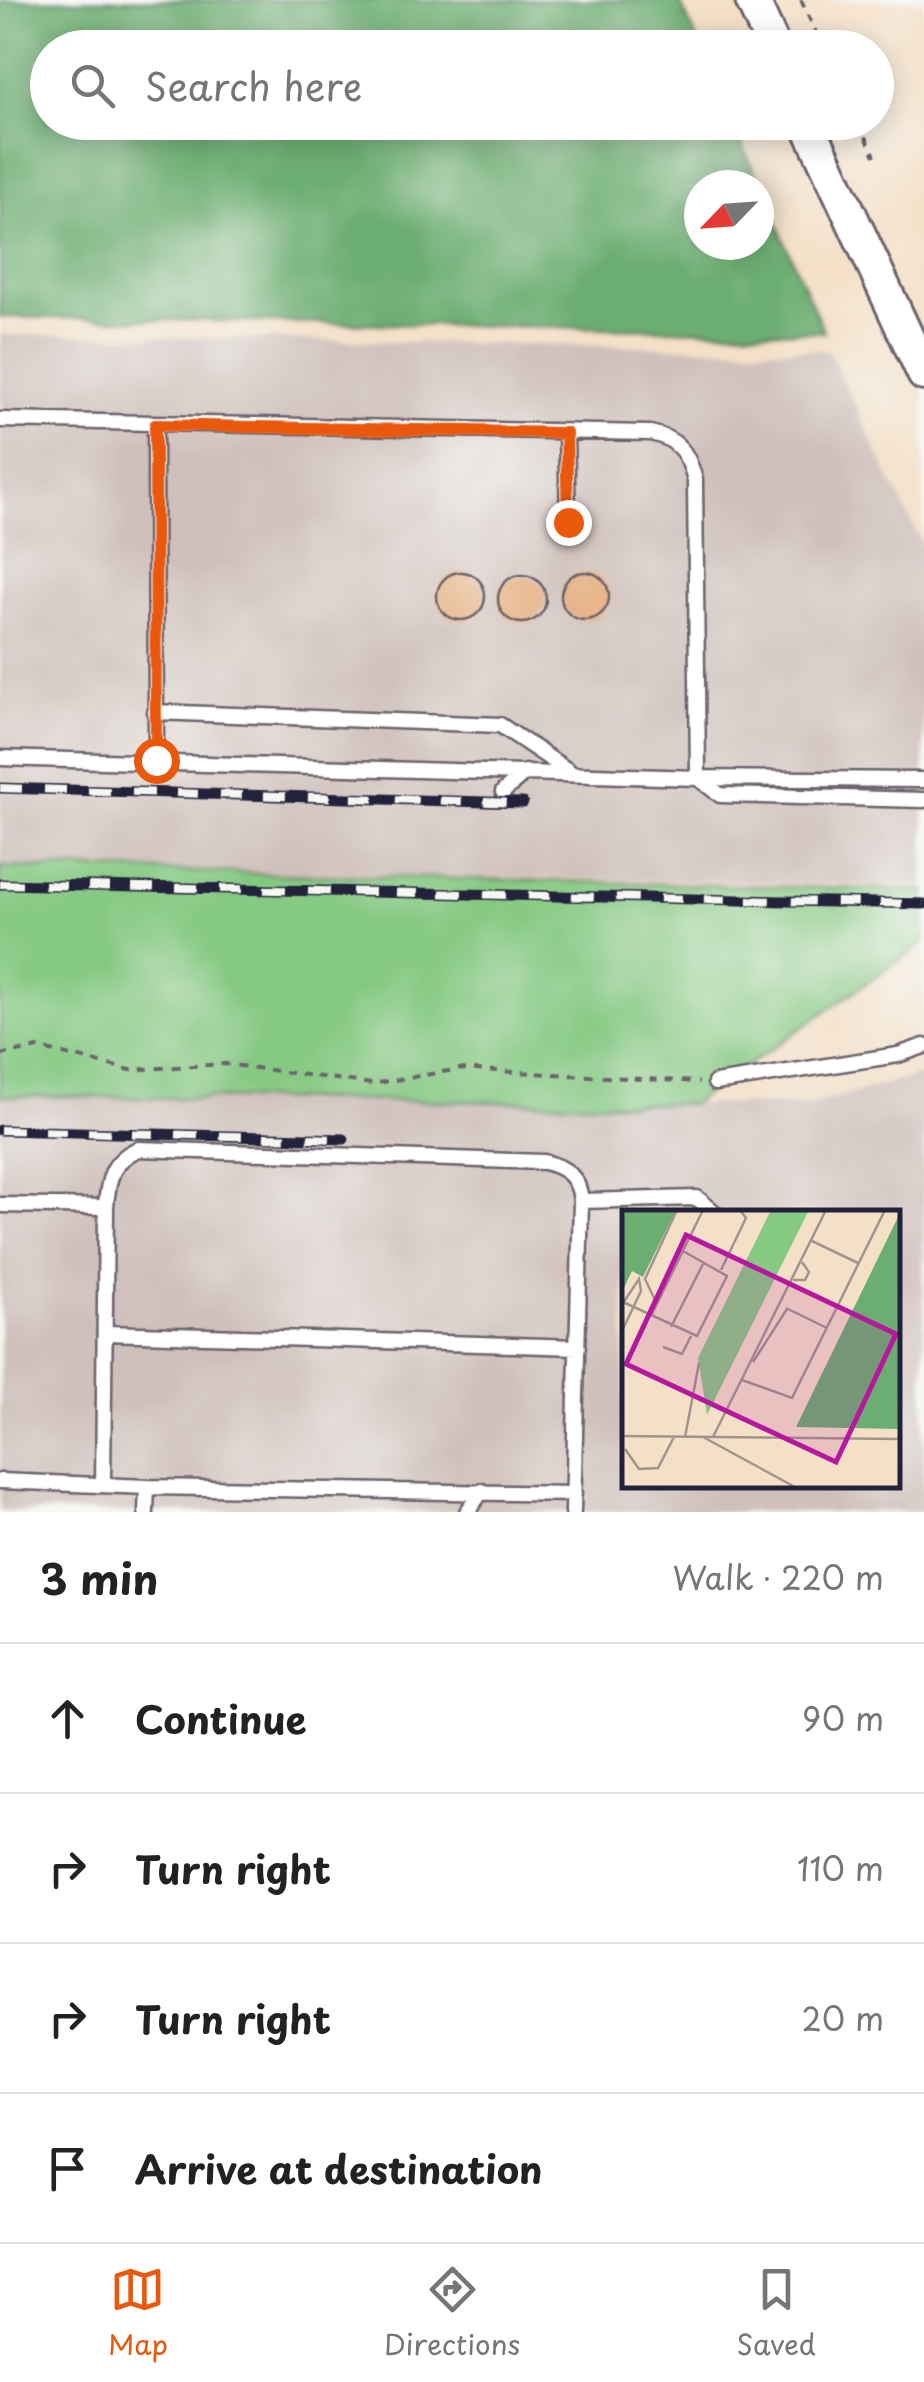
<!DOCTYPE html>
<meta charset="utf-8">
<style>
:root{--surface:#fff;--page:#f6f6f6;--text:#222;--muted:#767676;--line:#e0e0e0;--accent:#ea580c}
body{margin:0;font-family:"Playpen Sans",sans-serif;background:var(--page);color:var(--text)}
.compass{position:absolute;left:684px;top:170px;width:90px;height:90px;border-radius:50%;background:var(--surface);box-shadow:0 5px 25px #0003;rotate:245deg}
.stop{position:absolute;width:30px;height:30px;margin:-22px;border:8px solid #ea580c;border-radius:50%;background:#fff}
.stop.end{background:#ea580c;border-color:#fff;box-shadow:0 2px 10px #0008}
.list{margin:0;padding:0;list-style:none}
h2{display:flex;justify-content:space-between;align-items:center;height:130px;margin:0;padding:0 40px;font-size:42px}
h2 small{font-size:32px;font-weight:400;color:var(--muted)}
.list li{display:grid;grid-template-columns:65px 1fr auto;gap:30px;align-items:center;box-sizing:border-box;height:150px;padding:0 40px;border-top:2px solid var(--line)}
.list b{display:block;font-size:38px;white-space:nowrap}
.list em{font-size:32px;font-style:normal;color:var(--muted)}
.icon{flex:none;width:55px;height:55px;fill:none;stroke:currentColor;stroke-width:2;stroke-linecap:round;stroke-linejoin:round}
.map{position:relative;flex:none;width:924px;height:1512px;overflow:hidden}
.search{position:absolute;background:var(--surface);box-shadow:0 5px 25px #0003;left:30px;right:30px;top:30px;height:110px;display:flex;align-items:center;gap:25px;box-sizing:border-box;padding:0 35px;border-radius:55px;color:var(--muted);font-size:38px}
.sheet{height:730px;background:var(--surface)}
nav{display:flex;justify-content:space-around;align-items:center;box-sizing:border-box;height:140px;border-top:2px solid var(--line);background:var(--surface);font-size:28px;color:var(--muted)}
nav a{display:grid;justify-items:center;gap:5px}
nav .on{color:var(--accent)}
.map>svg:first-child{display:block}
</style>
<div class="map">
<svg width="924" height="1512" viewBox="0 0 924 1512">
<rect width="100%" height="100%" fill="#f6f6f2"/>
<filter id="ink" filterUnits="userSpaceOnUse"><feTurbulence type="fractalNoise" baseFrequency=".01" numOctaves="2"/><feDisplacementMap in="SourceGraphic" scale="20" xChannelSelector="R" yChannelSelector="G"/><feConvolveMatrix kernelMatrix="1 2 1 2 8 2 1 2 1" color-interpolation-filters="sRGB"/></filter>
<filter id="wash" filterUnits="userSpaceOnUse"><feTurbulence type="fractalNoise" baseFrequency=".0048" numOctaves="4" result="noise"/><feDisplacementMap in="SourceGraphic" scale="40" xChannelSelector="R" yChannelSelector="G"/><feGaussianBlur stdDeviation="2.25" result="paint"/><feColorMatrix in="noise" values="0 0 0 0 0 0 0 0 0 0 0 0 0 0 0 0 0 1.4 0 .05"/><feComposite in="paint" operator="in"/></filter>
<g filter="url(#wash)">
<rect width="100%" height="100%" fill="#f4e0c7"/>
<!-- industrial -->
<path fill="#cfc0bb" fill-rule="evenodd" d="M 0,334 L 828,350 L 924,548 L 924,886 L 0,866 Z
M 924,1074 L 924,1512 L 0,1512 L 0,1096 L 808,1105 ZM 624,1212 L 896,1212 L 896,1484 L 624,1484 Z"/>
<!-- green -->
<path fill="#86c983" stroke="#54765f" stroke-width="2.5" d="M 0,867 L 924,890 L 924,943 L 692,1104 L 0,1096 Z"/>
<!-- forest -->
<path fill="#6cad71" stroke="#476856" stroke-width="2.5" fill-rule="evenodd" d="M 0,0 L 679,0 L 700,47 L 48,48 L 48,122 L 733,123 L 824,332 L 0,317 ZM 699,185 L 759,185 L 759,245 L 699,245 Z"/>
<g id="blocks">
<!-- building -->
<path fill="#e4a772" d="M437 596a24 24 0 1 1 48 0a24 24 0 1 1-48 0Z
M561 596a24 24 0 1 1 48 0a24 24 0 1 1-48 0Z
M498 599a24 24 0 1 1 48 0a24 24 0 1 1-48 0Z"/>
</g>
</g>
<g filter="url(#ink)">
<use href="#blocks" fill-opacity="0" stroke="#6c646c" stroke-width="2.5"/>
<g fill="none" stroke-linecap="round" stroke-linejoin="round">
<defs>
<path id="service" d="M 0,420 L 650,433 C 678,438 688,453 695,480 L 698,778
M 155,425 L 156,760
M 566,433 L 568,521
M 155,712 L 500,725 L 570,772
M 0,758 L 698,778 L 924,780
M 698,778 L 720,795 L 924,800
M 503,792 L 526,772
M 715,1083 L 898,1055 L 924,1046
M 581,1201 L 697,1198 L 714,1212
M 0,1205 L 106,1207
M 105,1333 L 578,1347
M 0,1481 L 147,1487 L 574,1494
M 103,1485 L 106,1207 C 108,1179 111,1161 138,1149 L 544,1162 C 566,1167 579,1177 581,1201 L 573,1512
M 146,1512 L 147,1487
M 467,1512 L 482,1491"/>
<path id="tertiary" d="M 752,0 L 774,48
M 807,122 L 924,374"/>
</defs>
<!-- service casing -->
<use href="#service" stroke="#6c646c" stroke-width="19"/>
<!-- tertiary casing -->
<use href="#tertiary" stroke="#6c646c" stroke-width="38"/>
<!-- path -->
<path stroke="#6c646c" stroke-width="4" stroke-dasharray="8 8" stroke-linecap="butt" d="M 801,0 L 823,48
M 859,122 L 875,156
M 0,1055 L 39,1048 L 130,1070 L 226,1064 L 372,1084 L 460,1069 L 699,1082"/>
<!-- service -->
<use href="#service" stroke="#fff" stroke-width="14"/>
<!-- tertiary -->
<use href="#tertiary" stroke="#fff" stroke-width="32"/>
<defs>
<path id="rail" d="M 0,788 L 523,803
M 0,884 L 924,904
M 0,1130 L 344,1139"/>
</defs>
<!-- rail casing -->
<use href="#rail" stroke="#22223b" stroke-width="11"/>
<!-- rail -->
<use href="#rail" stroke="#f6f6f2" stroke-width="8" stroke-dasharray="22" stroke-linecap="butt"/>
</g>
</g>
<g fill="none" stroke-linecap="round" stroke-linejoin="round" filter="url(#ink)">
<!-- route -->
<path stroke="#ea580c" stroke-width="12" d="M 156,760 L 155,425 L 566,433 L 568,522"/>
</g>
<!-- overview -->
<g transform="translate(622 1210)">
<rect width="278" height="278" fill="#f4e0c7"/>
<path d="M 149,0 L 187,0 L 85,205 L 76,148 Z" fill="#86c983"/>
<path d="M 0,0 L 54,0 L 21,67 L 10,61 L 0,82 ZM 277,5 L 277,219 L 174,217 Z" fill="#6cad71"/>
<path fill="none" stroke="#a0948f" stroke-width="2.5" d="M 190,31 L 236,53M 99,60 L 124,8 L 118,0M 171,70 L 183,70 L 187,62 L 180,52M 1,92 L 75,126 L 105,66 L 61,41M 35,94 L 23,69 L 55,0M 164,98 L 205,118M 29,106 L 81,0M 49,117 L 82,52M 0,121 L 19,81 L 17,69 L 1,93M 41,137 L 60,144 L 69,126M 131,152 L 165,99M 120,170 L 170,188 L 263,0M 0,226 L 278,229M 63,227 L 77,153M 81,227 L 173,277M 91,227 L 204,0M 3,239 L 17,259 L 36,258 L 52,227"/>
<path fill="#b5179e" fill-opacity="0.15" stroke="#b5179e" stroke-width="5" d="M 64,25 L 274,124 L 214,252 L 4,154 Z"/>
<rect width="278" height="278" fill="none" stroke="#22223b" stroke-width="5"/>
</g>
</svg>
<svg class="compass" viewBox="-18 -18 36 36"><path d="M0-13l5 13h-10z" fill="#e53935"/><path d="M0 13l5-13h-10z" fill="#767676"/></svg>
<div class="stop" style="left:156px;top:760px"></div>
<div class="stop end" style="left:568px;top:522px"></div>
<div class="search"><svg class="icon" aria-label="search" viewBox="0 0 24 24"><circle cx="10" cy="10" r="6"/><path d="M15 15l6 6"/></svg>Search here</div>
</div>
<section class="sheet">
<h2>3 min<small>Walk · 220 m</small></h2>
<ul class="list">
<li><svg class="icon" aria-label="ahead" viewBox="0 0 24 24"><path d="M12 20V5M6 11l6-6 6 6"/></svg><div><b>Continue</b></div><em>90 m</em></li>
<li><svg class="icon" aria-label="right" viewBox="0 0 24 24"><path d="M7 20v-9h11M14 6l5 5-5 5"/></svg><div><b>Turn right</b></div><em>110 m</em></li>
<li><svg class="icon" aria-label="right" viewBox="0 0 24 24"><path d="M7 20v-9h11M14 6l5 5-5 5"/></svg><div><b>Turn right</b></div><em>20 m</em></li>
<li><svg class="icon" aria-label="arrive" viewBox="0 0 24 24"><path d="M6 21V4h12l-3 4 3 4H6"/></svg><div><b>Arrive at destination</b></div></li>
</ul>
</section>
<nav>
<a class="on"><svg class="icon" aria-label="map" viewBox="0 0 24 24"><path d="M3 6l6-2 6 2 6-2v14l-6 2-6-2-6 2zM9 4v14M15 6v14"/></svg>Map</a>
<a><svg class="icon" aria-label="directions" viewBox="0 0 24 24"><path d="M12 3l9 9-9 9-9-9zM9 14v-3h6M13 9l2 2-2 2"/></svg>Directions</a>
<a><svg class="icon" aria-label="saved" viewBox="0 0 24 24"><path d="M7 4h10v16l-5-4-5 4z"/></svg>Saved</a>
</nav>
